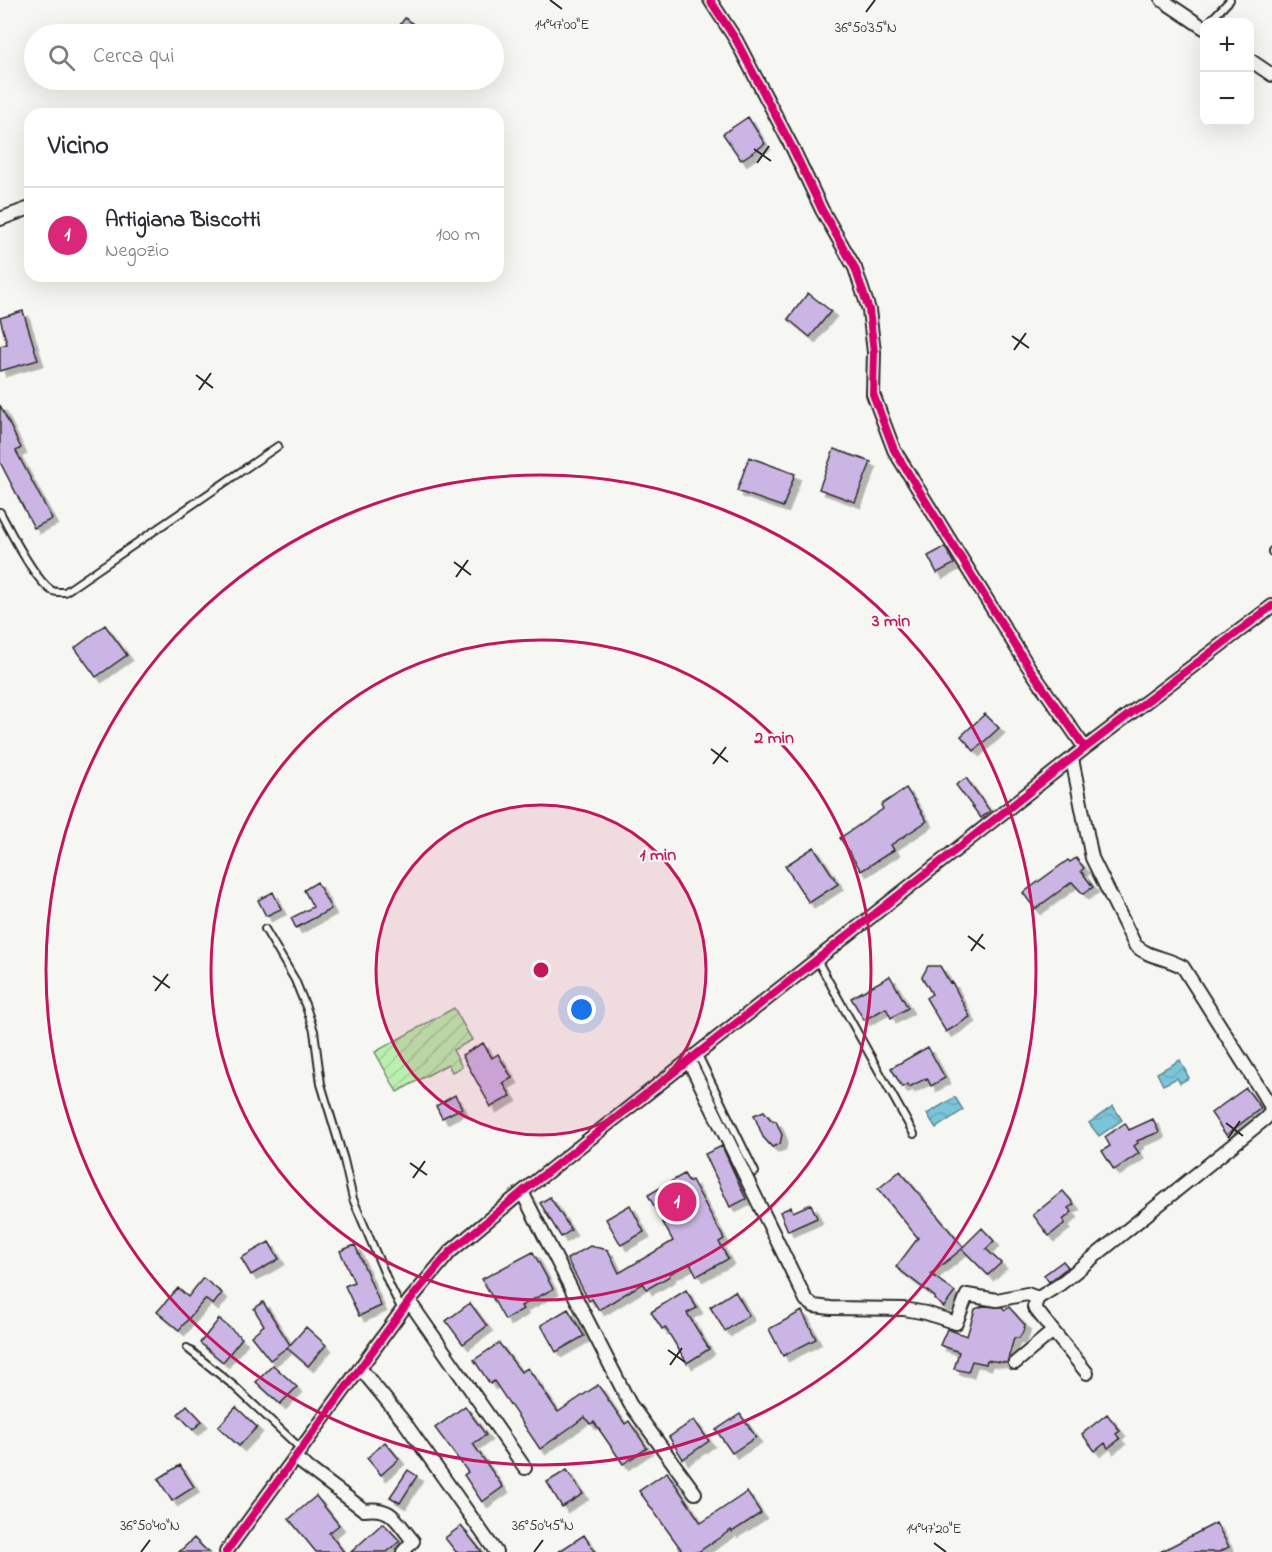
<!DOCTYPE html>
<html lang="it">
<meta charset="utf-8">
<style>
:root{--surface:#fff;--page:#f2f2f3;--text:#2b2b33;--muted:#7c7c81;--line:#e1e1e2;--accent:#db2777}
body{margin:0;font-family:"Indie Flower",sans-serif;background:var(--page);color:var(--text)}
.controls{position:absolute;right:18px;top:18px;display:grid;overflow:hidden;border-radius:12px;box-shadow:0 6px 24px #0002}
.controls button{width:54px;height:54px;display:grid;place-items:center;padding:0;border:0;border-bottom:2px solid var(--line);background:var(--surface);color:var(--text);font:30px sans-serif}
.you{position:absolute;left:582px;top:1010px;width:21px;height:21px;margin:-15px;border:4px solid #fff;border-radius:50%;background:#1a73e8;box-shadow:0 0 0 9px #1a73e833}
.badge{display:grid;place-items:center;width:39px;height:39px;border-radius:50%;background:var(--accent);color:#fff;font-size:20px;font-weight:700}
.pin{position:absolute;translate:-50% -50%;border:3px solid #fff;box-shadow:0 2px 6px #0006}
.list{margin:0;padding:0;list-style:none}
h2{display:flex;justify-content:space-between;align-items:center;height:78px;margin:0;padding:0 24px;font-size:26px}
h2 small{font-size:20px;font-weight:400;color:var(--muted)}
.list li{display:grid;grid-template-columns:39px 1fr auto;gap:18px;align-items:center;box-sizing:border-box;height:96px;padding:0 24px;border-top:2px solid var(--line)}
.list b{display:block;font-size:22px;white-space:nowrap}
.list p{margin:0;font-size:20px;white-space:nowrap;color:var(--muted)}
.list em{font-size:20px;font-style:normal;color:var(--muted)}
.icon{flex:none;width:33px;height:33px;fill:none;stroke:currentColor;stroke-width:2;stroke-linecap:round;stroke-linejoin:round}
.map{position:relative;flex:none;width:1272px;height:1552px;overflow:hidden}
.search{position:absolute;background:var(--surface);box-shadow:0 6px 24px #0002;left:24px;top:24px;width:480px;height:66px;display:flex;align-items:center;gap:15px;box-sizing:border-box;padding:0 21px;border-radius:33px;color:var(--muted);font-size:22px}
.panel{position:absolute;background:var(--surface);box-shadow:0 6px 24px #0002;left:24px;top:108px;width:480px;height:174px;border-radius:18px}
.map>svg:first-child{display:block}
</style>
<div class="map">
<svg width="1272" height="1552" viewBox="0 0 1272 1552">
<defs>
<pattern id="garden-furrows" width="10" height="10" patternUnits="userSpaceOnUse" patternTransform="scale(1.5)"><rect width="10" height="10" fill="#baefb0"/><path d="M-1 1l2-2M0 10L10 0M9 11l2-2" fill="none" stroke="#a0cd98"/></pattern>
<pattern id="water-waves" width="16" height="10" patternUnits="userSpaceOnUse" patternTransform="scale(1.5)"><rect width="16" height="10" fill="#7ac5d9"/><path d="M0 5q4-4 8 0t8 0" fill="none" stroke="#6aa9ba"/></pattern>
<filter id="shadow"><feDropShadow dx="5.5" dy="5.5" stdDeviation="0" flood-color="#0004"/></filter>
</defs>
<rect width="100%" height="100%" fill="#f6f6f2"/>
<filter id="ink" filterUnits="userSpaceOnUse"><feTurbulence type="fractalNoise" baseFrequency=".0167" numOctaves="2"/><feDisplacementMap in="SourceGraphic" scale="12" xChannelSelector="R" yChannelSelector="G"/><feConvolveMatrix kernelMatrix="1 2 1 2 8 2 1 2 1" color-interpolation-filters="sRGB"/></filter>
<g filter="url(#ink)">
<!-- garden -->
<path fill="url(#garden-furrows)" stroke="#728d6e" stroke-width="1.5" d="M 454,1008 L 472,1040 L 453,1050 L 462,1067 L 452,1072 L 448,1064 L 397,1092 L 375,1052 Z"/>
<!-- water -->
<path fill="url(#water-waves)" stroke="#5a8793" stroke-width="1.5" d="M 1180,1060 L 1189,1078 L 1180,1083 L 1177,1078 L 1163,1085 L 1157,1073 Z
M 955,1097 L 963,1110 L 936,1128 L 927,1114 Z
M 1113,1106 L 1122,1120 L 1099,1136 L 1089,1123 Z"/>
<!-- building -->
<path fill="#cbb5e4" stroke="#2b2b2b" stroke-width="1.5" filter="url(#shadow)" d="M 405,18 L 427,34 L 393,34 Z
M 748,117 L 765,144 L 741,160 L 723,134 Z
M 808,293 L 831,311 L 810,337 L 788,319 Z
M 23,311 L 38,360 L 0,371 L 0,346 L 7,344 L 0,318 Z
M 0,405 L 21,448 L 16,451 L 52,519 L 34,528 L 0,462 Z
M 834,449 L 871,462 L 855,502 L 819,489 Z
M 749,457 L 795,474 L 783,507 L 737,491 Z
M 945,547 L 954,564 L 937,573 L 928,556 Z
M 105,625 L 127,655 L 96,677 L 75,648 Z
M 985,714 L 999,728 L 974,751 L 961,736 Z
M 966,778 L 990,811 L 981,818 L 956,785 Z
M 906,788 L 927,821 L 891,845 L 894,850 L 861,871 L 840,838 L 883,809 L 881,805 Z
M 814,847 L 838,884 L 809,903 L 785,866 Z
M 1076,858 L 1084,868 L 1081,871 L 1093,887 L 1083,894 L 1072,882 L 1035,909 L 1023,893 L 1068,860 L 1070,862 Z
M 317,882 L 331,909 L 296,928 L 291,918 L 313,907 L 304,890 Z
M 273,892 L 281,909 L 266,916 L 258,900 Z
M 928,966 L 940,966 L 950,983 L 952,982 L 970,1017 L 946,1032 L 926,998 L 932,994 L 922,977 Z
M 890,976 L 908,1008 L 891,1018 L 886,1008 L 864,1020 L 851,998 Z
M 483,1043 L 492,1058 L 498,1054 L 512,1078 L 503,1083 L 511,1096 L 491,1107 L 462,1055 Z
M 928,1047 L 945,1078 L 931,1086 L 927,1078 L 909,1087 L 908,1084 L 902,1087 L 891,1068 Z
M 1246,1088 L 1261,1108 L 1226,1135 L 1211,1113 Z
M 455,1095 L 462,1108 L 442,1118 L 436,1106 Z
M 764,1111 L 771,1120 L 776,1121 L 782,1135 L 780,1144 L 772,1147 L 763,1137 L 754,1115 Z
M 1153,1119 L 1159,1132 L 1137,1141 L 1138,1143 L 1134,1146 L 1139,1153 L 1114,1170 L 1102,1151 L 1110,1146 L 1105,1137 L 1125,1123 L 1129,1130 Z
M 722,1146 L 746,1199 L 730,1207 L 705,1154 Z
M 900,1171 L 963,1247 L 982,1228 L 994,1241 L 986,1249 L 1001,1263 L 988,1275 L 962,1249 L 931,1274 L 955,1292 L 944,1307 L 934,1299 L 935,1297 L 896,1267 L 918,1238 L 878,1189 Z
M 684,1174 L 689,1182 L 692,1180 L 724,1239 L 719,1242 L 728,1259 L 697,1276 L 690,1263 L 669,1274 L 670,1276 L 647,1289 L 643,1283 L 599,1310 L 592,1299 L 589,1301 L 567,1259 L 590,1246 L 608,1250 L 619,1273 L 673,1241 L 648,1195 Z
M 1063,1191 L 1074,1204 L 1068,1208 L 1072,1212 L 1063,1220 L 1065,1223 L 1049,1236 L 1033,1215 Z
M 550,1197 L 571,1230 L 561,1237 L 540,1203 Z
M 811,1204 L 817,1218 L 788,1231 L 780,1212 L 791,1207 L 793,1212 Z
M 630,1205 L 644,1232 L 621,1245 L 606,1219 Z
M 269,1242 L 279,1259 L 251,1275 L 241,1258 Z
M 355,1245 L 381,1306 L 359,1316 L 345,1286 L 354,1282 L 340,1251 Z
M 533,1252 L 553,1289 L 521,1306 L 523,1309 L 505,1320 L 482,1279 Z
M 1063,1261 L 1068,1267 L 1049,1282 L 1044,1275 Z
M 203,1278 L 222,1293 L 213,1305 L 205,1299 L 179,1330 L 157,1312 L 178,1288 L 188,1297 Z
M 686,1290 L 697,1308 L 687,1313 L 709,1349 L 687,1363 L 665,1327 L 662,1329 L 651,1312 Z
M 735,1291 L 749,1315 L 725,1331 L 710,1307 Z
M 263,1302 L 290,1345 L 306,1327 L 326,1345 L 308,1366 L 287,1348 L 289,1346 L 270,1360 L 251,1336 L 264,1325 L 254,1309 Z
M 470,1303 L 487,1326 L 463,1344 L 446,1321 Z
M 983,1306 L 1002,1307 L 1005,1310 L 1009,1307 L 1025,1325 L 1023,1332 L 1019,1338 L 1014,1338 L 1007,1363 L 987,1360 L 986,1364 L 972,1361 L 968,1372 L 954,1369 L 959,1352 L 940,1345 L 947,1329 L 967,1336 L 975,1309 Z
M 568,1309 L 584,1336 L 556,1352 L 541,1325 Z
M 802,1311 L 816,1339 L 783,1356 L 769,1329 Z
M 219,1319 L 242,1338 L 223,1362 L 200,1343 Z
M 499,1343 L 521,1372 L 528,1368 L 558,1412 L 598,1385 L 625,1424 L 629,1421 L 647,1448 L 623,1464 L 594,1422 L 590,1424 L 585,1417 L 540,1449 L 494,1381 L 490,1384 L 474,1360 Z
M 273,1365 L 297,1387 L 280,1404 L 256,1382 Z
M 187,1405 L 202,1421 L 193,1430 L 178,1414 Z
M 465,1406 L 486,1435 L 473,1444 L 503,1487 L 482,1502 L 464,1475 L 468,1472 L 435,1428 Z
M 236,1407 L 257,1427 L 239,1446 L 218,1427 Z
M 740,1414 L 756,1437 L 732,1453 L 716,1430 Z
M 1107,1414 L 1120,1431 L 1116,1434 L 1120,1439 L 1108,1448 L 1105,1443 L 1095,1451 L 1082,1434 Z
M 694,1420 L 709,1441 L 683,1459 L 669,1437 Z
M 385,1442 L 399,1459 L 381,1475 L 367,1458 Z
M 180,1465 L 194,1487 L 172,1501 L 158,1479 Z
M 408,1470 L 417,1476 L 400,1503 L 390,1497 Z
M 567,1470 L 583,1494 L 562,1507 L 547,1482 Z
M 667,1472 L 701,1523 L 747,1492 L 761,1513 L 732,1532 L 731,1530 L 698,1552 L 683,1552 L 639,1491 Z
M 316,1496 L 339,1525 L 329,1533 L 344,1552 L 316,1552 L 289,1519 Z
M 383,1523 L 400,1541 L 387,1552 L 351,1552 Z
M 1216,1523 L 1229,1547 L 1219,1552 L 1160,1552 Z
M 461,1526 L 482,1552 L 456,1552 L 445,1538 Z
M 584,1535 L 595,1552 L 558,1552 Z
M 194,1538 L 208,1552 L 179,1552 Z"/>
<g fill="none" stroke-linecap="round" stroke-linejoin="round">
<defs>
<path id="lane" d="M 1209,22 L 1230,0
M 0,512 C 10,531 34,579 51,590 C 55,593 60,592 65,592 L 278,446
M 1272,552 L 1272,551
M 265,929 L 295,980 L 306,1007 L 314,1031 L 321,1084 L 344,1160 L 353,1199 L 390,1286 L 402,1310
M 817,960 L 914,1134
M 698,1055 L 755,1172
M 187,1348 L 234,1386 L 301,1449"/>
<path id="street" d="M 710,0 L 736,40 L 793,149 L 822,210 L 855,268 L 869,310 L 874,352 L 873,394 L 894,450 L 1028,666 L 1085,748
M 1162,0 L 1204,28
M 1250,60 L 1272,75
M 0,219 L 30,208
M 689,1061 L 806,1300 L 814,1306 L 831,1308 L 904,1309 L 926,1313 L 956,1323 L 967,1295 L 997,1300 L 1027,1294 L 1038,1298
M 522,1192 L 630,1404 L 695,1493
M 409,1301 L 525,1468
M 1053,1331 L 1087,1373
M 1015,1363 L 1053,1331 L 1034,1307 L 1038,1298 L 1059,1285 L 1265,1119 L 1271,1112 L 1270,1105 L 1183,967 C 1166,957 1149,958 1135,945 L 1092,858 L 1072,759
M 360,1368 L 405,1423 L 496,1552
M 295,1458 L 364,1510 C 393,1506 396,1521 413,1541 L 403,1552
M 226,1552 L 409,1301 L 450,1252 L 522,1192 L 1085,748 L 1272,606"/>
</defs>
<!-- lane casing -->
<use href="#lane" stroke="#2b2b2b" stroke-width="10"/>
<!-- street casing -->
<use href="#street" stroke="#2b2b2b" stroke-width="16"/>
<!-- lane -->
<use href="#lane" stroke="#f6f6f2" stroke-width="6"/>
<!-- street -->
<use href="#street" stroke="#f6f6f2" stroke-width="12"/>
<defs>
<path id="cycleway" d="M 710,0 L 736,40 L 793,149 L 822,210 L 855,268 L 869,310 L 874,352 L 873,394 L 894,450 L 1028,666 L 1085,748
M 226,1552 L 409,1301 L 450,1252 L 522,1192 L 1085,748 L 1272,606"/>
</defs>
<!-- cycleway casing -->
<use href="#cycleway" stroke="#f6f6f2" stroke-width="11"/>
<!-- cycleway -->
<use href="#cycleway" stroke="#d6006c" stroke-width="8"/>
</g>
</g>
<!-- ticks -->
<path fill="none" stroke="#2b2b2b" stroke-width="2" d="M 550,0 L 562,9M 866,12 L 875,0M 754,149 L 771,161M 757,163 L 769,146M 1012,336 L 1029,348M 1014,350 L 1026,333M 196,375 L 213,388M 199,390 L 211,373M 454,562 L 471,575M 456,577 L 468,560M 711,749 L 728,762M 713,764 L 726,747M 968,936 L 985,949M 971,951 L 983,934M 153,976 L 170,988M 155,991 L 168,974M 1226,1123 L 1243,1136M 1228,1138 L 1240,1121M 410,1163 L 427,1175M 413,1178 L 425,1161M 668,1350 L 685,1362M 670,1365 L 682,1348M 934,1543 L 946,1552M 141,1552 L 150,1540M 534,1552 L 543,1540"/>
<!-- distance rings -->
<circle cx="541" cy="970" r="165" fill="#c2185b" fill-opacity=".12"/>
<g fill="none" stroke="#c2185b" stroke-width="3">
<circle cx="541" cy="970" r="165"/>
<circle cx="541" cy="970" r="330"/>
<circle cx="541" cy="970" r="495"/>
</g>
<g font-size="15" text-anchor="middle" fill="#2b2b2b" stroke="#f6f6f2" stroke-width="4.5" stroke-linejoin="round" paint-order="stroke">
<text x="562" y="29">14°47'00"E</text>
<text x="866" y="32">36°50'35"N</text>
<text x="150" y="1530">36°50'40"N</text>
<text x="543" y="1530">36°50'45"N</text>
<text x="934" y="1533">14°47'20"E</text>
</g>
<circle cx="541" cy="970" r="9" fill="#c2185b" stroke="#f6f6f2" stroke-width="3"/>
<g font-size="18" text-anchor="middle" font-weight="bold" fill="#c2185b" stroke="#f6f6f2" stroke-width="4.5" stroke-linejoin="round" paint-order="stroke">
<text x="891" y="626">3 min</text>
<text x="774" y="743">2 min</text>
<text x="658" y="860">1 min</text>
</g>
</svg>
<div class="controls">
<button>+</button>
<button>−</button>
</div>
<div class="you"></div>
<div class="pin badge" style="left:677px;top:1202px">1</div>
<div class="search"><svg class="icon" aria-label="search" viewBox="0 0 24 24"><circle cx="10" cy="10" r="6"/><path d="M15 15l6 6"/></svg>Cerca qui</div>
<section class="panel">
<h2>Vicino<small></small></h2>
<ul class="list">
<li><span class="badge">1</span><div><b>Artigiana Biscotti</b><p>Negozio</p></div><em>100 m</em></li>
</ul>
</section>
</div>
